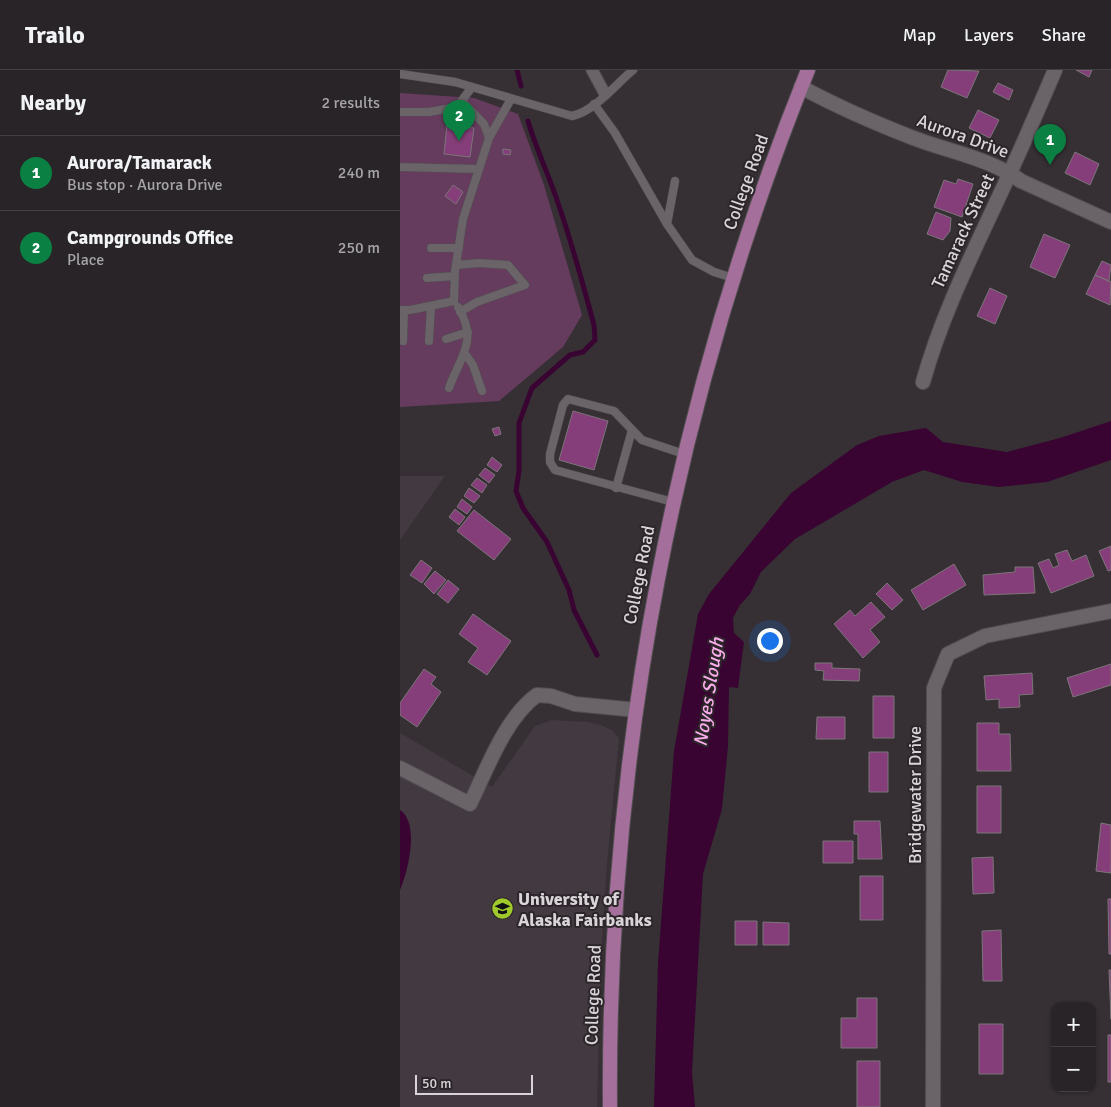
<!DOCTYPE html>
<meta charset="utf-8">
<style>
:root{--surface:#282427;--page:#343033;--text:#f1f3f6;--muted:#a5a4a7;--line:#444144;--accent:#0b8043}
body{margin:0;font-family:Signika,sans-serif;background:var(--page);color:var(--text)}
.controls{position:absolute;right:15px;bottom:15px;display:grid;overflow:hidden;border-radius:10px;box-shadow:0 1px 4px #0004}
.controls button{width:45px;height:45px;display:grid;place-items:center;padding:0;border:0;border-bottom:1px solid var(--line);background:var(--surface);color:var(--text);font:25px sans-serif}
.scale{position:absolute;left:15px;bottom:12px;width:118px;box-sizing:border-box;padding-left:5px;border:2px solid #d8d4d7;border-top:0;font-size:14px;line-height:18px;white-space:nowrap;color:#d8d4d7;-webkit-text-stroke:4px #2c262a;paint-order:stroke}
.you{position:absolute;left:369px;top:570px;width:18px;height:18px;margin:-12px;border:4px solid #fff;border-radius:50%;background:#1a73e8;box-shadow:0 0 0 8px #1a73e833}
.badge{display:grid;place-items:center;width:32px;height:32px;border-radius:50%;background:var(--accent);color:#fff;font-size:16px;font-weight:700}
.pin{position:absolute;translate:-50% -41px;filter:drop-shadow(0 1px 2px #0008)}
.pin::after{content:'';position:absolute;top:26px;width:18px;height:15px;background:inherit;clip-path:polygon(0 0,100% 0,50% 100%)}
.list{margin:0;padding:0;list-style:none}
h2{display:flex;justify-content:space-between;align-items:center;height:65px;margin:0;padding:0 20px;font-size:21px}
h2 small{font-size:16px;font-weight:400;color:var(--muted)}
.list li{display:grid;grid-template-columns:32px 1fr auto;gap:15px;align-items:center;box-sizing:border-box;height:75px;padding:0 20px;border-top:1px solid var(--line)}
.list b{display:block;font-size:19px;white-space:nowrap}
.list p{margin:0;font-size:16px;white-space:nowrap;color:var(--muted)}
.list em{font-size:16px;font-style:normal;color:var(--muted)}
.map{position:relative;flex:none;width:711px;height:1037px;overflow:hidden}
header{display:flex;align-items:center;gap:30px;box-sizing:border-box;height:70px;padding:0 25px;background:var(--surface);border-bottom:1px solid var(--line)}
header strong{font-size:24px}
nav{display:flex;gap:28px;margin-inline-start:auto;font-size:18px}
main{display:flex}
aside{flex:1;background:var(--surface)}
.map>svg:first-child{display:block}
</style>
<header>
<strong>Trailo</strong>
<nav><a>Map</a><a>Layers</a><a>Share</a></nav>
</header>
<main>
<aside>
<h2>Nearby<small>2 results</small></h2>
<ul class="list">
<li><span class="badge">1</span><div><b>Aurora/Tamarack</b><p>Bus stop · Aurora Drive</p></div><em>240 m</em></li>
<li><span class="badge">2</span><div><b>Campgrounds Office</b><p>Place</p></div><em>250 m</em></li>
</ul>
</aside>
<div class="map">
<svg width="711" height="1037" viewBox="0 0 711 1037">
<rect width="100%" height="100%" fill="#363034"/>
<!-- built -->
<path fill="#433941" d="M 0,406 L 45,406 L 0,470 Z
M 152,650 L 187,652 L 201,655 L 212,660 L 219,668 L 207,794 L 201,884 L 197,1037 L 0,1037 L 0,663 L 92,717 L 135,656 Z"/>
<!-- green -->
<path fill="#663c5e" d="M 0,23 L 74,28 L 118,44 L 144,115 L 182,245 L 163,277 L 99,331 L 0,337 Z"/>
<!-- water -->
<path fill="#390432" d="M 711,351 L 711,390 L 647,412 L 599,417 L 562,412 L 524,400 L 492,412 L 395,469 L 361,502 L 350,524 L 340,535 L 333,548 L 334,563 L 344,572 L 338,618 L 329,617 L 328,676 L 322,739 L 303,804 L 292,1002 L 295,1037 L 254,1037 L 258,893 L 274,681 L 298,544 L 309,524 L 391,423 L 457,375 L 479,366 L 526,358 L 543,372 L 607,382 L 660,368 Z
M 0,740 C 20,753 8,802 0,820 Z"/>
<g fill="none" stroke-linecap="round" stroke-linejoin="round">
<!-- stream -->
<path stroke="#390432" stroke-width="5" d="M 117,0 L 121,16
M 128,51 C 136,79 149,105 158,133 C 172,173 183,214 194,255 L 195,270 L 183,282 L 170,285 L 132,318 L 119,353 L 119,401 L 116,421 L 123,438 L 147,472 L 169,520 L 174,540 L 197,585"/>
</g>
<!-- building -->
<path fill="#853e79" stroke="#7b7579" d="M 548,0 L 579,1 L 567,28 L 541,17 Z
M 676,0 L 692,0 L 689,7 Z
M 598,13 L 613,20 L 609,30 L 593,22 Z
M 578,40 L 599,50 L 590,68 L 569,58 Z
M 47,55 L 74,58 L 70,87 L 44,84 Z
M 103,79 L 111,80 L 110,85 L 103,84 Z
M 675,82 L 699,94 L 690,115 L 665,103 Z
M 558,109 L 573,114 L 562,147 L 534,137 L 544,110 L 556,114 Z
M 53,115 L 63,122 L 56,134 L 45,126 Z
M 536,142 L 551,148 L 550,161 L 543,170 L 527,164 Z
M 644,164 L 670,175 L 655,208 L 630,197 Z
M 702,191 L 711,195 L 709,211 L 695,205 Z
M 695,205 L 711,212 L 710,235 L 686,224 Z
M 590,218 L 607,226 L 595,254 L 577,246 Z
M 173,341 L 208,351 L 194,400 L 159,390 Z
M 99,357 L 101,364 L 95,366 L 92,359 Z
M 92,387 L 102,395 L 97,402 L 87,395 Z
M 85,398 L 95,405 L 89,413 L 79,405 Z
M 77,408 L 87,415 L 82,423 L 71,415 Z
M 69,418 L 80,426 L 74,433 L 64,426 Z
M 62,429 L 72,437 L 67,444 L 57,437 Z
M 55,439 L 65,447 L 59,455 L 49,447 Z
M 74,440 L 111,469 L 94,490 L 57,461 Z
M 711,476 L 711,500 L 708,501 L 699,481 Z
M 667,480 L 672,491 L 686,485 L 694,506 L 651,523 L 638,493 L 649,489 L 653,498 L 659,495 L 655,484 Z
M 21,490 L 32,498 L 22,513 L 10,505 Z
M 554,494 L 566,515 L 523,540 L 511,520 Z
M 615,497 L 633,497 L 635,523 L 584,525 L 583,505 L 615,502 Z
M 35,501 L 46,510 L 34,524 L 24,514 Z
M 48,510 L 59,519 L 48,533 L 37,524 Z
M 487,513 L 503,530 L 492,540 L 476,524 Z
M 471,532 L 485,547 L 470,560 L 480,572 L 463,588 L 434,554 L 450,540 L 455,546 Z
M 73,544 L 111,571 L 87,605 L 68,592 L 78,578 L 59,564 Z
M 415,593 L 432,593 L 432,598 L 460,599 L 459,611 L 423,610 L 424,601 L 415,600 Z
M 711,594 L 711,615 L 673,627 L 667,608 Z
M 24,599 L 36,607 L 31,614 L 41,622 L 17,657 L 0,645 L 0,633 Z
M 632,603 L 633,624 L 619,625 L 620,637 L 599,638 L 599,629 L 586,630 L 584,606 Z
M 473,626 L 494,626 L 494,668 L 473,668 Z
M 417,647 L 445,647 L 445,669 L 416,669 Z
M 577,653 L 599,653 L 599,664 L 610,664 L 611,701 L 577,701 Z
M 469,682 L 488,682 L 488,722 L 469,722 Z
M 577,716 L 601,716 L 601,763 L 577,763 Z
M 454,751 L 480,751 L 482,789 L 458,789 L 458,764 L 454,764 Z
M 701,753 L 711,755 L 711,803 L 696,801 Z
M 423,771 L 453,771 L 453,793 L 423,793 Z
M 593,787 L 594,823 L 573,824 L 572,788 Z
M 460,806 L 483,806 L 483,850 L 460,850 Z
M 708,829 L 711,829 L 711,884 L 709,884 Z
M 335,851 L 357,851 L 357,875 L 335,875 Z
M 363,852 L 389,853 L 389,875 L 363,875 Z
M 601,860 L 602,911 L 583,911 L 582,861 Z
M 709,900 L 711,900 L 711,949 Z
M 457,928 L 477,928 L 477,978 L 441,978 L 441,948 L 457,948 Z
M 579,954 L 603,954 L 603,1004 L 579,1004 Z
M 708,965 L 711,965 L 711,1012 L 708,1012 Z
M 457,991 L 480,991 L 480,1037 L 457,1037 Z"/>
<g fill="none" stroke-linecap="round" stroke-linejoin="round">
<defs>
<path id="service" d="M 0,4 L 55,12 L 172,46 C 195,41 215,15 233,0
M 62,31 L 84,54 L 89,68
M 194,34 L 215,63 L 267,154 L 292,190 L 314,202 L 333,208
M 0,42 L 29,42 L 57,37 L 72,17
M 0,97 L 78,99
M 267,154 L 275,111
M 31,178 L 59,178
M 56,195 L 79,193 L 108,195 L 125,215 L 77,232 L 60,242
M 27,208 L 55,206
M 0,240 L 10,240 L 54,231 L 55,201 L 63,149 L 89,68 L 111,29
M 46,269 L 68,262
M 3,271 L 4,240
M 29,271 L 31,236
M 66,285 L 73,295 L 82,321
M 49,318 C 60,287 79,271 58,237
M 216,418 L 232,360
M 273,432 L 155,400 L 150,392 L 150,384 L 163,335 L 168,329 L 214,341 L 242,370 L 284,384"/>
<path id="pedestrian" d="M 192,0 L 205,24"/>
<path id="minor" d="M 523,312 C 543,240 578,173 609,105 C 625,70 640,35 655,0
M 0,698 L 70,734 C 87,699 105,648 137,625 L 151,626 L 175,634 L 236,640
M 533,1037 L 534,618 L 548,584 L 585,566 L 711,541"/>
<path id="tertiary" d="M 401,17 C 438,37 477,54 516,69 C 551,82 591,89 621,111 L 711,152"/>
<path id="primary" d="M 210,1037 C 207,682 275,329 408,0"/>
</defs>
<!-- service casing -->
<use href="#service" stroke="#514d50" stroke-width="9"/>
<!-- pedestrian casing -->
<use href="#pedestrian" stroke="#514d50" stroke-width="13"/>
<!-- minor casing -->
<use href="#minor" stroke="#514d50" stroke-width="16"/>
<!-- tertiary casing -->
<use href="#tertiary" stroke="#514d50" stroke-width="16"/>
<!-- primary casing -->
<use href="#primary" stroke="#514d50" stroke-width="16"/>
<!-- service -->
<use href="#service" stroke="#6a6469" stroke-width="8"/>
<!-- pedestrian -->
<use href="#pedestrian" stroke="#6a6469" stroke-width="11"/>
<!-- minor -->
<use href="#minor" stroke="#6a6469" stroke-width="14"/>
<!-- tertiary -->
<use href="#tertiary" stroke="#6a6469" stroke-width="14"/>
<!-- primary -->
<use href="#primary" stroke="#a46f9a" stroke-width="14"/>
</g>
<!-- icons -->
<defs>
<symbol id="university-disc" viewBox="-11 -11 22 22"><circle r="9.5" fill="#a0c92c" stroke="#2c262a"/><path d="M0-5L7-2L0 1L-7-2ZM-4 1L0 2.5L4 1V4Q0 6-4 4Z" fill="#111"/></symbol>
</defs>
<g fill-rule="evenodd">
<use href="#university-disc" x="90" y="826" width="25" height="25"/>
</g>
<g text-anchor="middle" stroke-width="4" stroke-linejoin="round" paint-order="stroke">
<!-- street labels -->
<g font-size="18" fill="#d8d4d7" stroke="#2c262a">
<text transform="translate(563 66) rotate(20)" y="6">Aurora Drive</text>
<text transform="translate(346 112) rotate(-70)" y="6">College Road</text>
<text transform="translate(563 161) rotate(-65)" y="6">Tamarack Street</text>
<text transform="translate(239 505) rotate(-79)" y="6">College Road</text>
<text transform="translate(515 725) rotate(-90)" y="6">Bridgewater Drive</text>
<text transform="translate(193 925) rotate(-88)" y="6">College Road</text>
</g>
<!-- poi labels -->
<g font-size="18" font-weight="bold" fill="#d8d4d7" stroke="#2c262a" text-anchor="start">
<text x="118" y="835">University of<tspan x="118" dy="21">Alaska Fairbanks</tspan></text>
</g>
<!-- water labels -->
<g font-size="19" font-style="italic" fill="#fbaceb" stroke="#2c262a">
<text transform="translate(308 622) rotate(-81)" y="7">Noyes Slough</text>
</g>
</g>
</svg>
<div class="controls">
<button>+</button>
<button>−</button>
</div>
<div class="scale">50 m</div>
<div class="you"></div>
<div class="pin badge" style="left:650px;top:95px">1</div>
<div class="pin badge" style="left:59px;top:71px">2</div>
</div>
</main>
